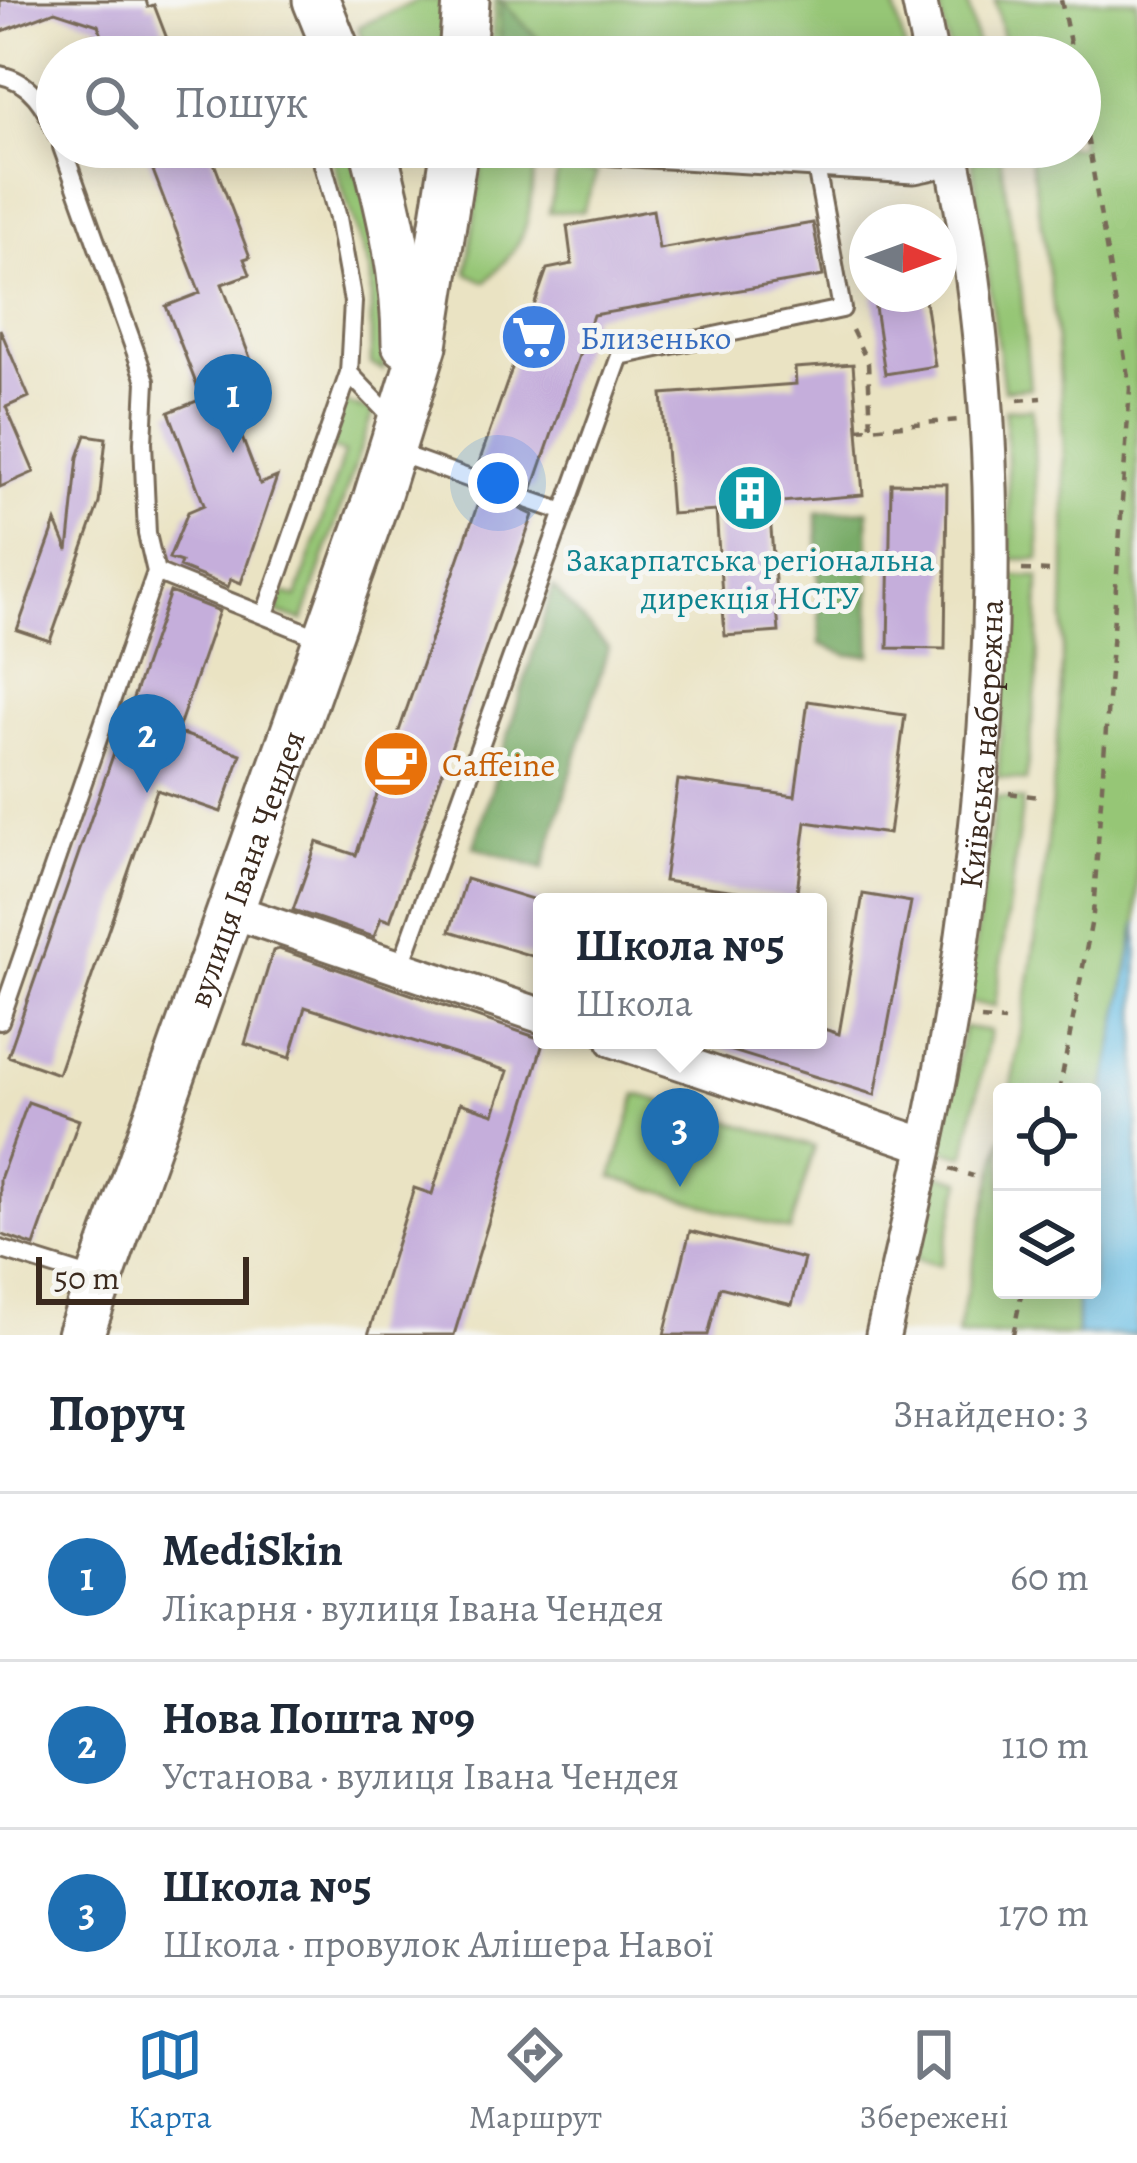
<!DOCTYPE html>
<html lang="uk">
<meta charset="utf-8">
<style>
:root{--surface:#fff;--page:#f6f6f7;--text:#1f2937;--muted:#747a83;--line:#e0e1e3;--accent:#1f6fb2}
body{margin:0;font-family:Alegreya,serif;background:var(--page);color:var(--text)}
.controls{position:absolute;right:36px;bottom:36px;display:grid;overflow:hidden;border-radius:12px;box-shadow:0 6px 30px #0003}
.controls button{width:108px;height:108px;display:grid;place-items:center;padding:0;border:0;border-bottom:3px solid var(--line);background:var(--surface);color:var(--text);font:60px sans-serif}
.compass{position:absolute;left:849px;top:204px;width:108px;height:108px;border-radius:50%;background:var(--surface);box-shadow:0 6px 30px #0003;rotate:91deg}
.scale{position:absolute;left:36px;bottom:30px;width:213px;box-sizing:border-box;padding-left:12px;border:6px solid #3b2a1e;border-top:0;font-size:33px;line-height:42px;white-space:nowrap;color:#3b2a1e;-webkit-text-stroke:9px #f6f6f2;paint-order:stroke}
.you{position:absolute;left:498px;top:483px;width:42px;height:42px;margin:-30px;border:9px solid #fff;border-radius:50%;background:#1a73e8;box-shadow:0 0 0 18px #1a73e833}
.badge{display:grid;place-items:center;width:78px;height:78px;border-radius:50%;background:var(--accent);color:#fff;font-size:39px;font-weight:700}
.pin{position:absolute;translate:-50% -99px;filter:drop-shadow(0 3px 6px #0008)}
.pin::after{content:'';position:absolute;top:63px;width:42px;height:36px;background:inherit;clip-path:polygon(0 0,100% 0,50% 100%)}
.popup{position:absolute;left:533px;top:893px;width:294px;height:156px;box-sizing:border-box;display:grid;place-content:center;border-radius:12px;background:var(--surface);filter:drop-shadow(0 3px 9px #0005);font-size:39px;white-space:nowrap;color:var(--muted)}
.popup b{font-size:45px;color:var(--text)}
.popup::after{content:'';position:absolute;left:50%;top:100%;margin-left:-24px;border:24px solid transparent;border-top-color:var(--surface)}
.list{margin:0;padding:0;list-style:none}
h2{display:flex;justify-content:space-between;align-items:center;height:156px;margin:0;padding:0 48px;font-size:51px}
h2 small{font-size:39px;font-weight:400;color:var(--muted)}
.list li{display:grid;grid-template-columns:78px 1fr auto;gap:36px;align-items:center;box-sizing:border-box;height:168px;padding:0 48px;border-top:3px solid var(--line)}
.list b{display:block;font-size:45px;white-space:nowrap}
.list p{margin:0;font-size:39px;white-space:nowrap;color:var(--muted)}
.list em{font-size:39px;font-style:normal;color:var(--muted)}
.icon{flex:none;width:66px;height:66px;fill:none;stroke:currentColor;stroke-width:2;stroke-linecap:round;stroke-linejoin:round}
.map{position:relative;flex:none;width:1137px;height:1335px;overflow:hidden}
.search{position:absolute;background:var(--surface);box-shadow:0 6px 30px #0003;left:36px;right:36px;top:36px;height:132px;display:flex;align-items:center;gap:30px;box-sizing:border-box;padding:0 42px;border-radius:66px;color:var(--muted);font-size:45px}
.sheet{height:660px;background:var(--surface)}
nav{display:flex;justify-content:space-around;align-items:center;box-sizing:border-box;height:168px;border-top:3px solid var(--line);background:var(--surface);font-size:33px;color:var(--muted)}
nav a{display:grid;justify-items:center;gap:6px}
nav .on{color:var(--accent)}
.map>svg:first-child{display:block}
</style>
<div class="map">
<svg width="1137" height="1335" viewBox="0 0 1137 1335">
<rect width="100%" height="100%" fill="#f6f6f2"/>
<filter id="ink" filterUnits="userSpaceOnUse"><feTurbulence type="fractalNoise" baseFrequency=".00833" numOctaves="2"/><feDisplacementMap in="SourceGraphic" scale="24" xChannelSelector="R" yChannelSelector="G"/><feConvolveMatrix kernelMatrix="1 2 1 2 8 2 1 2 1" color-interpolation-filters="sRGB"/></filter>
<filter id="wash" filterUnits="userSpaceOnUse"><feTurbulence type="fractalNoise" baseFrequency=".004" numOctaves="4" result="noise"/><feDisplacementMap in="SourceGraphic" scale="48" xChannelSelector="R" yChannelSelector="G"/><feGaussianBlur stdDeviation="2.7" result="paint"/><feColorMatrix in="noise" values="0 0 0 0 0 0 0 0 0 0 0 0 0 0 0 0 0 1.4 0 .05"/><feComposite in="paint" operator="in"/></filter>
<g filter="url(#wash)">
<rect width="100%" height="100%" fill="#eae3c3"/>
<!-- green -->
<path fill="#96c676" stroke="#68784a" stroke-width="3" d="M 419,0 L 447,0 L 442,57 L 368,57 L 358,27 Z
M 495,0 L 893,0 L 907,57 L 491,57 Z
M 938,0 L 967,0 L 980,57 L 951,57 Z
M 995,0 L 1137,0 L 1137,922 L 1092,1155 L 1092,1092 L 1010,1092 C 1066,796 1092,443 1027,147 L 1080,147 L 1080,57 L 1007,57 Z
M 329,147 L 350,147 L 385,257 L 388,320 L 383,370 L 371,364 L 371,275 Z
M 1000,155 L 1021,287 L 1030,388 L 1004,390 L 972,160 Z
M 488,156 L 527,160 L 534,167 C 528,229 529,237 486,282 L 467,273 L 482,163 Z
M 558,169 L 597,172 L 583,211 L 549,212 Z
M 343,403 L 373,411 L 303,621 L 277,612 L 283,593 L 297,597 L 344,453 L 329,447 Z
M 1032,408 L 1040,559 L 1011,559 L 1005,410 Z
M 1010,576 L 1039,577 L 1037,680 L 1026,781 L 998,777 Z
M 996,797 L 1023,800 L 995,1006 L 967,1002 Z
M 964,1027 L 990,1031 L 965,1156 L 940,1149 Z
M 637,1094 L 815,1147 L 790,1231 L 612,1177 Z
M 1002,1135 L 1002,1290 L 1077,1290 L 1077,1335 L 957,1335 Z
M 936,1174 L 962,1181 L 940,1265 L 916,1260 Z"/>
<!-- forest -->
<path fill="#78ab67" stroke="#5a6a42" stroke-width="3" d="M 500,0 L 549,50 L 548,57 L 501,57 Z
M 868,510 L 871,655 L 849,655 L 820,644 L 817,513 Z
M 553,587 L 608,648 L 543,869 L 474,847 Z"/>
<!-- water -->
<path fill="#68bee5" stroke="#527482" stroke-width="3" d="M 1137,922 L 1137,1335 L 1077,1335 L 1077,1290 L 1092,1290 L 1092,1155 Z"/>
<g id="blocks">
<!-- building -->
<path fill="#c5aedb" d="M 0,0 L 146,0 L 148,7 L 154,5 L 174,57 L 110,57 L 98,25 L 55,11 L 0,32 Z
M 144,147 L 208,147 L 250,257 L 244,259 L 250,274 L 222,284 L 252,363 L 247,365 L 252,380 L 224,391 L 260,484 L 277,477 L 241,583 L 231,579 L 228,587 L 179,567 L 181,562 L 169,558 L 188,512 L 204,505 L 169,412 L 202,399 L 166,306 L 200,293 Z
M 653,210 L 659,249 L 813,223 L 823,276 L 593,315 L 533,488 L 522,490 L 517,497 L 520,509 L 533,515 L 390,921 L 381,918 L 374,937 L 293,910 L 317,842 L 356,855 L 485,483 L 483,473 L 477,468 L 547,269 L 572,264 L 567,226 Z
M 873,294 L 924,294 L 935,366 L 885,374 Z
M 0,329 L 29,397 L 6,407 L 34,472 L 0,487 Z
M 853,364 L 863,495 L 769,503 L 779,632 L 725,636 L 716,511 L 671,514 L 662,394 L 796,384 L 795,368 Z
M 86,435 L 106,438 L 99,503 L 50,641 L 17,630 L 56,522 L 68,551 L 78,457 Z
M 891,483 L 947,484 L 945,649 L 888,648 Z
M 170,592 L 219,611 L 177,732 L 241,754 L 221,812 L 157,790 L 58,1074 L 8,1056 Z
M 808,701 L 905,715 L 889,834 L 806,822 L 796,899 L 664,881 L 678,780 L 795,796 Z
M 466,879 L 542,902 L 542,959 L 450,931 Z
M 863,894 L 911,902 L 875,1095 L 713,1045 L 714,1040 L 818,1040 L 818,1027 L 839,1034 Z
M 279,949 L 544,1040 L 454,1335 L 368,1335 L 414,1188 L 432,1194 L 460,1103 L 494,1114 L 508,1071 L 305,1007 L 290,1058 L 245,1044 L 273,951 Z
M 28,1102 L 79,1120 L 34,1246 L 0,1234 L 0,1179 Z
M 690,1231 L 804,1259 L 792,1305 L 720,1287 L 708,1335 L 664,1335 Z"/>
</g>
</g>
<g filter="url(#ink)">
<use href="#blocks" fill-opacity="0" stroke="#786b58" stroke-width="3"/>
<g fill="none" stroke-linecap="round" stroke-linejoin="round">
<defs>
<path id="lane" d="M 0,75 C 31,81 46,107 57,134
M 62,147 L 146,381 L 143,442 L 147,534 L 156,572 L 325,640
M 318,147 L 338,218 L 353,302 L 349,373 L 396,422
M 395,452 L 473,480
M 529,500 L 564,512
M 265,614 L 349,373
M 400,968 L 620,356 L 842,309 L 815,161
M 0,1021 L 156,572
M 0,1249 L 99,1280"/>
<g id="street">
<path d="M 919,0 L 931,57"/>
<path d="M 599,147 L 914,166 L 953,158"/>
<path d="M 229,910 L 542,1016"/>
<path d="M 614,1040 L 925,1145"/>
<path id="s1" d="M 883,1335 C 907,1229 933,1122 951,1015 C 998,726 1011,435 950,147"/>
</g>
<g id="secondary">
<path d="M 316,0 L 339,57"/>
<path d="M 462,57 L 466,0"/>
<path d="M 373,147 C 390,213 405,275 405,344"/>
<path id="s2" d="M 80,1335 L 376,500 L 424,345 L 455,147"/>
</g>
</defs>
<!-- lane casing -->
<use href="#lane" stroke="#786b58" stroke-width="22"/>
<!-- street casing -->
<use href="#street" stroke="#786b58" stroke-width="39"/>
<!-- secondary casing -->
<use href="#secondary" stroke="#786b58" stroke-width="51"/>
<!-- path -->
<path stroke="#786b58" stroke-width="4.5" stroke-dasharray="9 9" stroke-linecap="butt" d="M 1061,0 L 1073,57
M 979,152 L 1003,147
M 852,330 L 868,363 L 871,428
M 1018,400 L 1042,398
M 858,429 L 959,420
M 1022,570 L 1052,571
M 1009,793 L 1039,797
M 981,1019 L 1005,1021
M 1059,1092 L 1093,914 L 1130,388 L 1080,95
M 950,1169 L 973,1176
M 1013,1335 L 1022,1290"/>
<!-- lane -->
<use href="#lane" stroke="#fff" stroke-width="16"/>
<!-- street -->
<use href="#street" stroke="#fff" stroke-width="33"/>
<!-- secondary -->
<use href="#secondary" stroke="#fff" stroke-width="45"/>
</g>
</g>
<!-- icons -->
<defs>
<symbol id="supermarket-disc" viewBox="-11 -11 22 22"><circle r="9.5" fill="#3f7fe0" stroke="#f6f6f2"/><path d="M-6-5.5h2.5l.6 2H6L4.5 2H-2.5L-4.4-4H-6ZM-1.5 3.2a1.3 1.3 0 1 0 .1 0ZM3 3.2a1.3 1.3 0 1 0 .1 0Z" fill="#fff"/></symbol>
<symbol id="building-disc" viewBox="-11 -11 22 22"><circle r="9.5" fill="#0f9aa8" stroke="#f6f6f2"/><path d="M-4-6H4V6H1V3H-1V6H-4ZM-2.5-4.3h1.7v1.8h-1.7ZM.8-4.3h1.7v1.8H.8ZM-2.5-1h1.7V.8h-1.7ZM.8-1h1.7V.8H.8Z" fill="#fff"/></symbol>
<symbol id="cafe-disc" viewBox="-11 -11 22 22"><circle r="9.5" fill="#e8710a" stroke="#f6f6f2"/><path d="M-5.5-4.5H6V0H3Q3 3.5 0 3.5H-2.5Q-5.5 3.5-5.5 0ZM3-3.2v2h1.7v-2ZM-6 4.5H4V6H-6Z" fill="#fff"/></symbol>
</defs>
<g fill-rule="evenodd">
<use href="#supermarket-disc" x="496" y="299" width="76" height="76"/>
<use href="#building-disc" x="712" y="460" width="76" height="76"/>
<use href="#cafe-disc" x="358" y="726" width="76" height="76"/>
</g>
<g text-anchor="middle" stroke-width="10" stroke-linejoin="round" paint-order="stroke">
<!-- shop labels -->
<g font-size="33" fill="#366cbe" stroke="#f6f6f2" text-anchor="start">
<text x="580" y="349">Близенько</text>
</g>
<!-- culture labels -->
<g font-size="33" fill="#0d838f" stroke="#f6f6f2">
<text x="750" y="571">Закарпатська регіональна<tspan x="750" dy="38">дирекція НСТУ</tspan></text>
</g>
<!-- street labels -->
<g font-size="33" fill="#3b2a1e" stroke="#f6f6f2">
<text dy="12" stroke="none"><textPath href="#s1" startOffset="600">Київська набережна</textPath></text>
<text dy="12" stroke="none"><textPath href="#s2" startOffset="495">вулиця Івана Чендея</textPath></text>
</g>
<!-- food labels -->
<g font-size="33" fill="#c56008" stroke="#f6f6f2" text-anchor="start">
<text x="442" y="776">Caffeine</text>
</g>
</g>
</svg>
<div class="controls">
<button><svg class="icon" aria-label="locate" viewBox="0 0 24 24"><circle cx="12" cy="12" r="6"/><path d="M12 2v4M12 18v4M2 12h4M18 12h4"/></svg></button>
<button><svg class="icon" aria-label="layers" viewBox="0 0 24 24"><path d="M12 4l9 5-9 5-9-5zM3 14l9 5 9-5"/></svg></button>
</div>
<svg class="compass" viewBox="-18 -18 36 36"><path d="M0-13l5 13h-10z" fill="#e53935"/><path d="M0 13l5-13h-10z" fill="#747a83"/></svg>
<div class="scale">50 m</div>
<div class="you"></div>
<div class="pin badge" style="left:233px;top:453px">1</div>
<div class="pin badge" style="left:147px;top:793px">2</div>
<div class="pin badge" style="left:680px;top:1187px">3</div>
<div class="popup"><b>Школа №5</b>Школа</div>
<div class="search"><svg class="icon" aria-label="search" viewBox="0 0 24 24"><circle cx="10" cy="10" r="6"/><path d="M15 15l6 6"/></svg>Пошук</div>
</div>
<section class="sheet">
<h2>Поруч<small>Знайдено: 3</small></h2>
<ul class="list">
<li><span class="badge">1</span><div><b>MediSkin</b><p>Лікарня · вулиця Івана Чендея</p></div><em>60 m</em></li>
<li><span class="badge">2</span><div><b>Нова Пошта №9</b><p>Установа · вулиця Івана Чендея</p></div><em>110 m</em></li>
<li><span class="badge">3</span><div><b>Школа №5</b><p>Школа · провулок Алішера Навої</p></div><em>170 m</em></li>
</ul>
</section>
<nav>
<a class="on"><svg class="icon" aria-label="map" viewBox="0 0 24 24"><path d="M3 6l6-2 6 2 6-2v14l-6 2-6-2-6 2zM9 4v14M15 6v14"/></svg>Карта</a>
<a><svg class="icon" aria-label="directions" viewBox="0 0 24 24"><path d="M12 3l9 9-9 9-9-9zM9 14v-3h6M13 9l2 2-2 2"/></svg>Маршрут</a>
<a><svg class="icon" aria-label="saved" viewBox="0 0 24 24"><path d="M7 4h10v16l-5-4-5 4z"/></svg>Збережені</a>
</nav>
